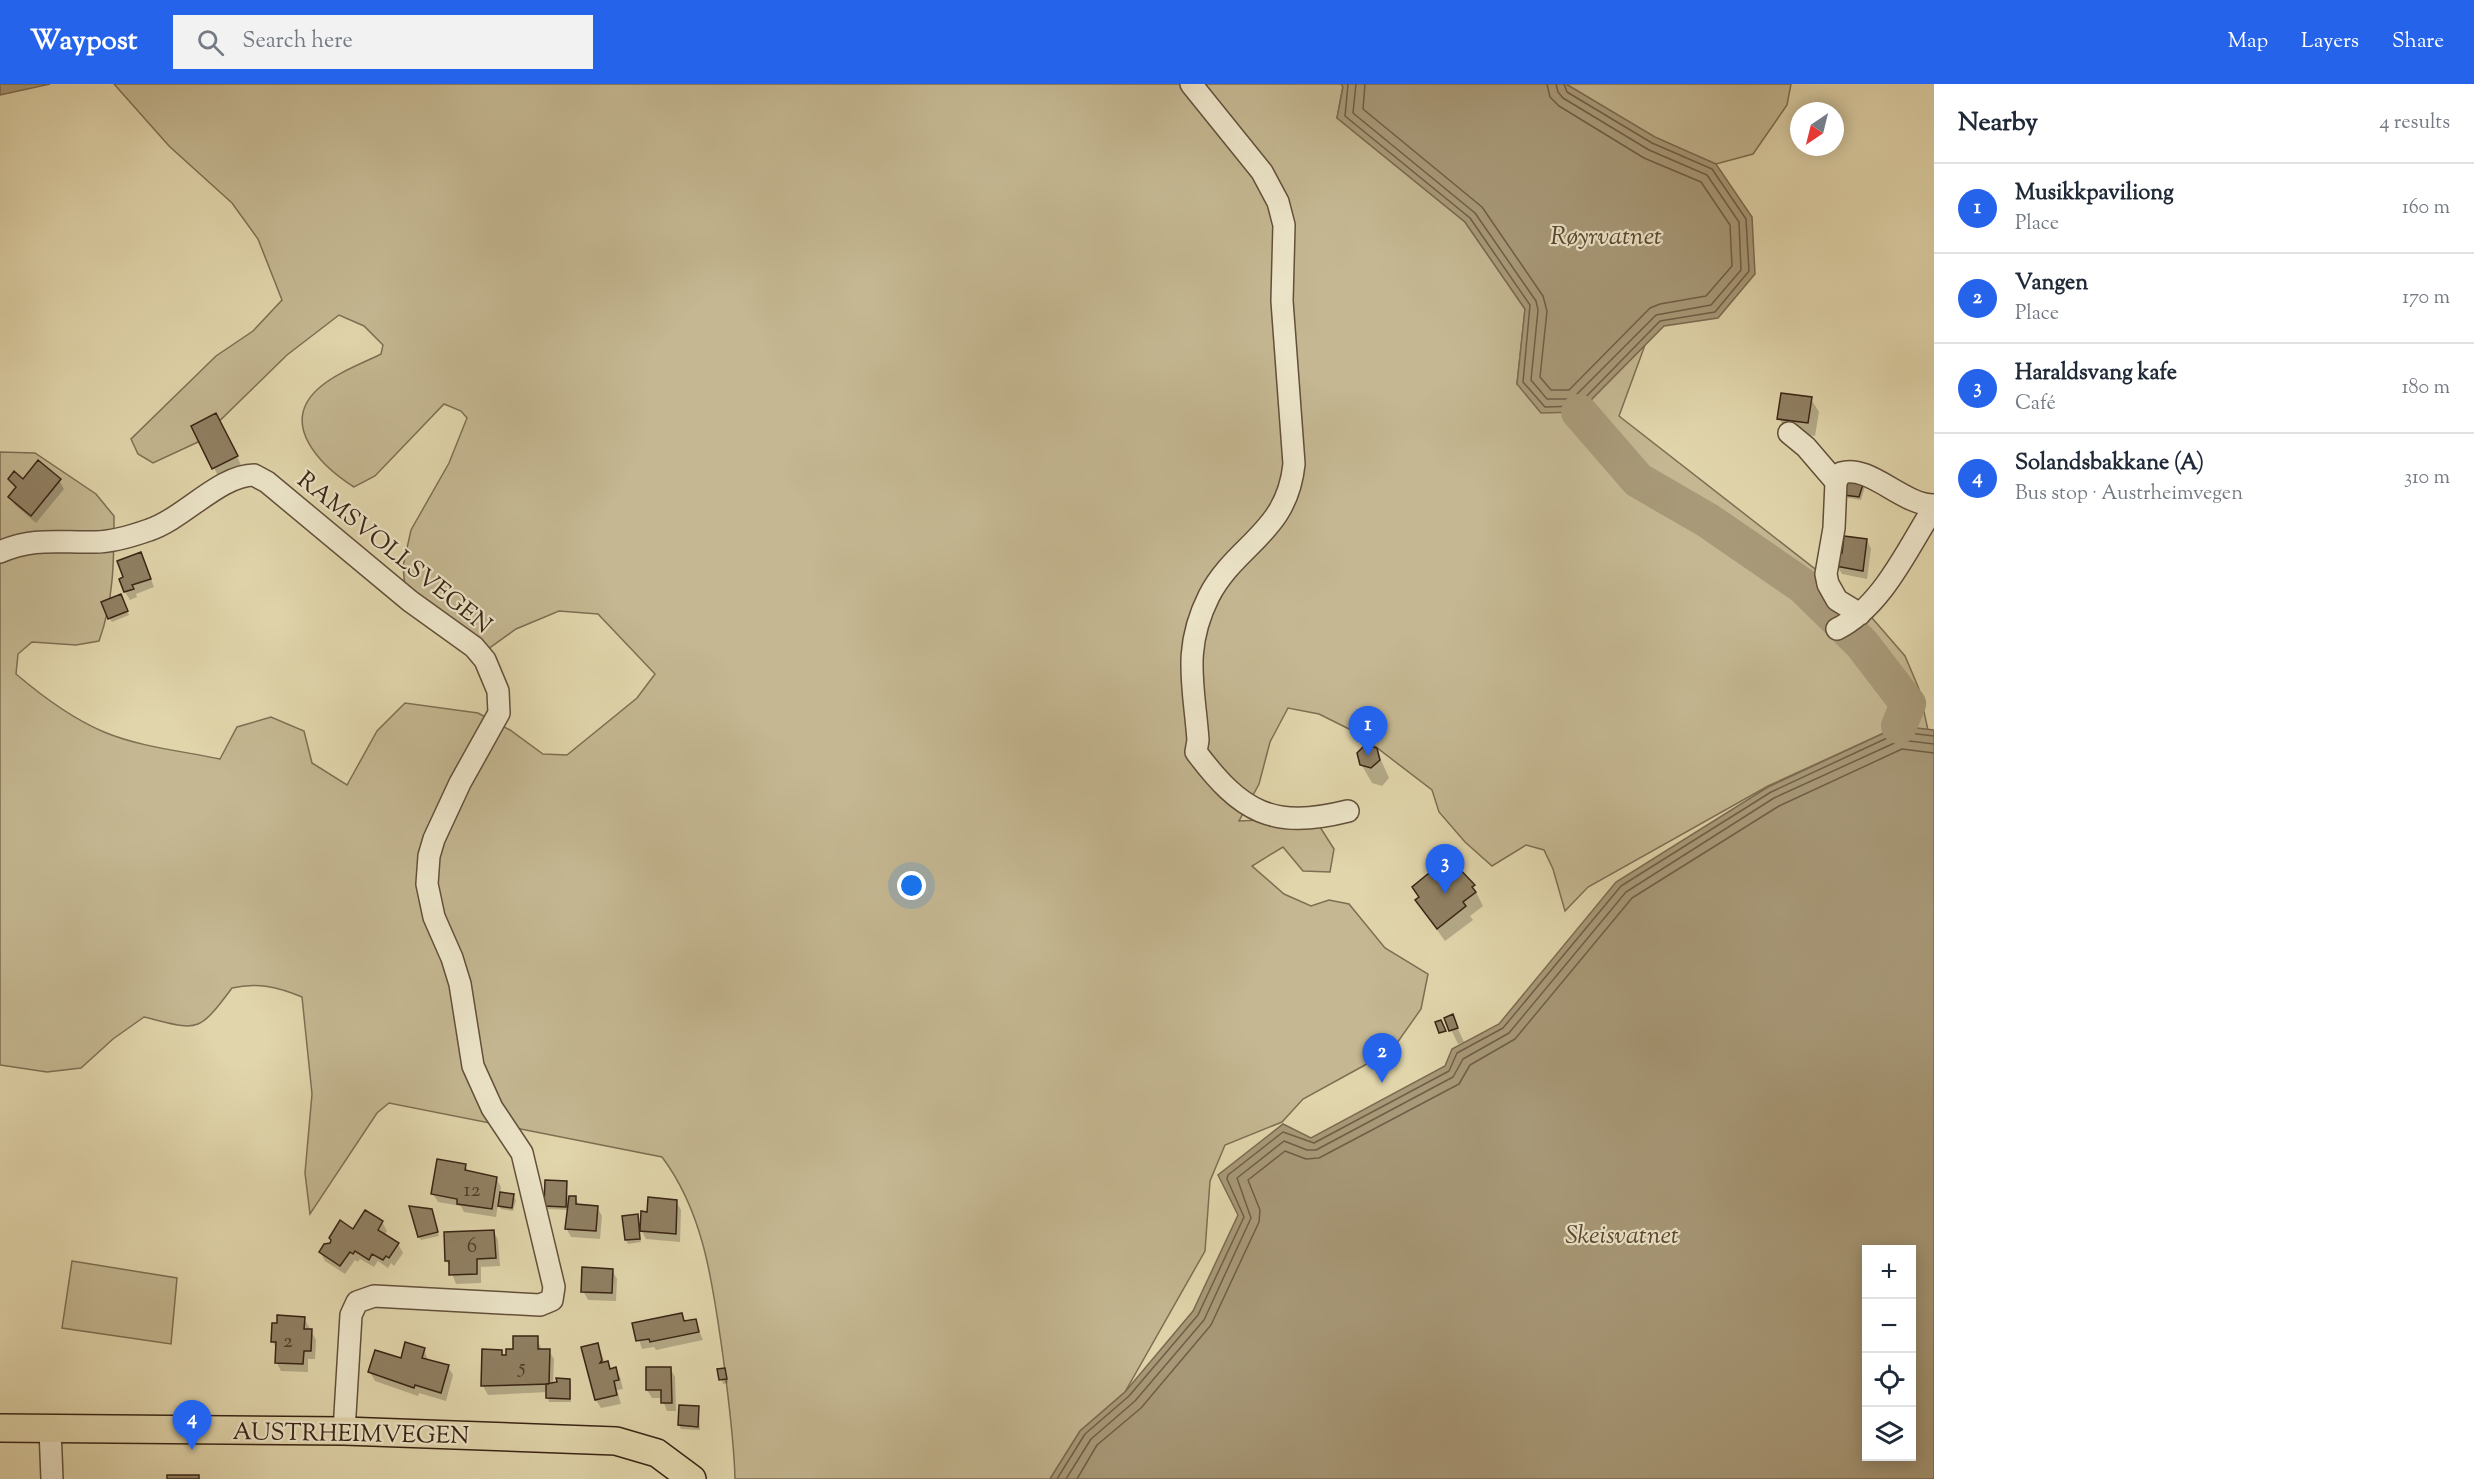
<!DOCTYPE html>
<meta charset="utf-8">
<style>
:root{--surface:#fff;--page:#f2f2f3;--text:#1f2937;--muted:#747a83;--line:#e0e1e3;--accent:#2563eb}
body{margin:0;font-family:"Sorts Mill Goudy",serif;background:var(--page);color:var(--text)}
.controls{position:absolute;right:18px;bottom:18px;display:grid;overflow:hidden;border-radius:0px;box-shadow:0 3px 15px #0003}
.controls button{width:54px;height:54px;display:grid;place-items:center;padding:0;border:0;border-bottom:2px solid var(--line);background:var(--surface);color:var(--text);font:30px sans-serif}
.compass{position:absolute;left:1790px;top:18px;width:54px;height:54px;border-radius:50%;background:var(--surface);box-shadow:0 3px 15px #0003;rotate:215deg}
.you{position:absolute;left:912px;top:802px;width:21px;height:21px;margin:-15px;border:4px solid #fff;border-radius:50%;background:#1a73e8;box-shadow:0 0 0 9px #1a73e833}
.badge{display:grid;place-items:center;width:39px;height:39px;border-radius:50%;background:var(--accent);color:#fff;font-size:20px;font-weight:700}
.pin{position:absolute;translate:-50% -50px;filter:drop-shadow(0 2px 3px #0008)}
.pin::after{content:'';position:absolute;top:32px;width:21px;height:18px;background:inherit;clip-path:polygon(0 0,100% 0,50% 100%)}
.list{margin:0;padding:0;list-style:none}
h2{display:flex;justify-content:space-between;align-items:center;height:78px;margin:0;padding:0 24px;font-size:26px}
h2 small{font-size:20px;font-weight:400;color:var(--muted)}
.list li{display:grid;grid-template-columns:39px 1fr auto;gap:18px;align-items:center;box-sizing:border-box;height:90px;padding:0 24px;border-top:2px solid var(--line)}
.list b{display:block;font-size:22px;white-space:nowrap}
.list p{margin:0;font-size:20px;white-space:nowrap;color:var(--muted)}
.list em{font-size:20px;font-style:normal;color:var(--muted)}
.icon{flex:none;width:33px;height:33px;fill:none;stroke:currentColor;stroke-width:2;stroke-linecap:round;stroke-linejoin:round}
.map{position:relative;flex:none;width:1934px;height:1395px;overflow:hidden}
header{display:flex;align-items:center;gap:36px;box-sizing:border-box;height:84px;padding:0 30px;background:var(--accent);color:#fff}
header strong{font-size:28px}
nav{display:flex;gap:33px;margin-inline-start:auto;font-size:21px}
.search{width:420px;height:54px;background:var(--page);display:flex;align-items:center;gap:15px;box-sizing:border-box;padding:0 21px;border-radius:0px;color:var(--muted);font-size:22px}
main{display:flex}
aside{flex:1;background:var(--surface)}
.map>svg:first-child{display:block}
</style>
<header>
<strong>Waypost</strong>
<div class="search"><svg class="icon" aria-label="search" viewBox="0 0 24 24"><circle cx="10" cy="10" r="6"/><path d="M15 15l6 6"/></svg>Search here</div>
<nav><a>Map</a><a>Layers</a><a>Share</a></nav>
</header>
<main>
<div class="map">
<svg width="1934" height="1395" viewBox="0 0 1934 1395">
<rect width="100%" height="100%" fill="#e1d5ab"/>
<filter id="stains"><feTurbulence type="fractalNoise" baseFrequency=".00333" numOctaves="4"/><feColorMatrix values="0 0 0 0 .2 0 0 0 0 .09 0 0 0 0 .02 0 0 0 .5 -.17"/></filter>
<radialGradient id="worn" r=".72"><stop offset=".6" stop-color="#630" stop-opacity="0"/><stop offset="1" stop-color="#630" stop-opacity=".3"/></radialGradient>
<!-- green -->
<path fill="#c4b791" stroke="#7e6e52" stroke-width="1.5" d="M 114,0 L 1341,0 L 1343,2 L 1337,34 L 1465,138 L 1525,225 L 1517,300 L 1579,328 L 1645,261 L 1619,332 L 1860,520 L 1905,572 L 1919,605 L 1928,646 L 1899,642 L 1768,702 L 1588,803 L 1565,827 L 1553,785 L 1544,766 L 1526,761 L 1492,782 L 1465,758 L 1439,728 L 1432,706 L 1359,650 L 1319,630 L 1288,624 L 1270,658 L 1259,700 L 1239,737 L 1262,736 L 1285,742 L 1320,743 L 1334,765 L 1330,788 L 1303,787 L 1283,763 L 1252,782 L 1284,810 L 1311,822 L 1329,816 L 1349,820 L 1385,864 L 1428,890 L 1421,925 L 1397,959 L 1365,981 L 1303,1015 L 1282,1038 L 1225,1061 L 1210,1097 L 1205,1167 L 1125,1308 L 1080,1347 L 1050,1395 L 735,1395 C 734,1353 728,1313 723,1272 C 713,1203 705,1130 662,1073 L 389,1019 L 377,1029 L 310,1130 L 305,1089 L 312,1010 L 302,913 C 278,903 257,898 232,904 C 197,951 198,946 144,933 L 113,955 L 81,984 L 47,988 L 0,981 L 0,368 L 35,369 L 96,410 L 114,432 C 114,475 114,516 99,557 L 76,561 L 32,558 L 18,570 L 16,590 C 43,613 71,634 104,648 C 140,663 182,667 220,675 L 237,643 L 271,633 L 304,647 L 312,679 L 347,701 L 377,647 L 405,619 L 478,629 L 510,646 L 543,670 L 567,671 L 637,614 L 655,590 L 598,530 L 559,527 L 516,545 L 474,575 L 406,515 L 403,482 L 411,446 L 449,379 L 467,334 L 461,327 L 444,320 L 375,392 L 354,403 C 321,382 278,340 319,304 C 336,289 361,280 381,270 L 383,261 L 364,242 L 339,231 L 287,271 L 198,358 L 153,379 L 138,370 L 131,355 L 216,272 L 253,247 L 282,216 L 258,155 L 232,119 L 169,62 Z
M 1566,0 L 1791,0 L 1787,21 L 1753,70 L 1716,80 L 1655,54 Z
M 72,1177 L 177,1194 L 171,1260 L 62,1244 Z"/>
<!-- water -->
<path fill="#a89978" stroke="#7c6a50" stroke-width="1.5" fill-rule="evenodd" d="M 0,0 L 50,0 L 0,11 Z
M 1341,0 L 1566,0 L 1655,53 L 1716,80 L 1752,133 L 1755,190 L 1718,234 L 1664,242 L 1579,328 L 1541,329 L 1517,300 L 1525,225 L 1465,138 L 1337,34 L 1343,3 Z
M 1899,642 L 1934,646 L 1934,1395 L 1050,1395 L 1080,1347 L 1125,1308 L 1193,1227 L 1238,1131 L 1218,1091 L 1283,1040 L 1311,1054 L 1445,982 L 1452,965 L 1499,940 L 1616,798 L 1768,703 ZM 1866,1166 L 1912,1166 L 1912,1372 L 1866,1372 Z"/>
<!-- shadow -->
<path fill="#0003" d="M 1811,315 L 1819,328 L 1815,352 L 1787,348 L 1779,334 Z
M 221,340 L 241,381 L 218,392 L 214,384 Z
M 10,395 L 59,396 L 64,405 L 36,439 L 15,421 L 10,413 L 16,405 Z
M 1866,399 L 1861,416 L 1848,414 L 1846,411 Z
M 1867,456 L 1871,465 L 1867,495 L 1842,490 L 1837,482 L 1843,471 Z
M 141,470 L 154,503 L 136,510 L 137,513 L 130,516 L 125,508 L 125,494 Z
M 123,516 L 129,531 L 112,538 L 109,534 Z
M 1376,665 L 1389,694 L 1382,702 L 1372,699 L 1361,680 Z
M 1453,780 L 1473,802 L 1483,822 L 1470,832 L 1473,836 L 1445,857 L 1416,817 L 1432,796 Z
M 1452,932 L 1464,958 L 1458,960 L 1446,935 Z
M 465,1082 L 469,1088 L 496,1094 L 501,1103 L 500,1110 L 513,1112 L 516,1116 L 513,1127 L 501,1125 L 498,1120 L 496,1133 L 464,1128 L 461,1122 L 438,1118 L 433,1110 Z
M 566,1098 L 568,1113 L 575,1114 L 580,1122 L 597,1123 L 602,1132 L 600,1155 L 571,1153 L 566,1144 L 568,1126 L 548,1125 L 546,1121 Z
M 676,1117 L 681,1126 L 680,1158 L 646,1155 L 640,1144 L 649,1129 Z
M 431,1126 L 439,1152 L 421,1156 L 419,1153 Z
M 366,1128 L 382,1138 L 387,1147 L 384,1152 L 398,1160 L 403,1169 L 394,1182 L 391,1179 L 388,1184 L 378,1177 L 374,1183 L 360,1175 L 358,1178 L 355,1176 L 345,1190 L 325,1177 L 320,1168 L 353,1147 Z
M 637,1132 L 641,1158 L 628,1160 L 626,1156 Z
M 494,1148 L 498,1156 L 500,1182 L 481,1183 L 481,1199 L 456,1200 L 447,1177 Z
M 612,1186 L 617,1195 L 616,1217 L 588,1216 L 583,1207 Z
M 682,1231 L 686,1239 L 695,1237 L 703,1256 L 656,1266 L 654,1263 L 642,1265 L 634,1240 Z
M 304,1234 L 316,1256 L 315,1275 L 308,1275 L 308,1288 L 281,1287 L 277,1279 L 277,1266 L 273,1258 Z
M 537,1254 L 542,1267 L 549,1267 L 554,1275 L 553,1300 L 569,1296 L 571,1300 L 571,1318 L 549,1318 L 547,1308 L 488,1311 L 483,1302 L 483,1267 L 501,1267 L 504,1272 Z
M 598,1261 L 605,1279 L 611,1286 L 615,1285 L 620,1293 L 623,1305 L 617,1306 L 621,1320 L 601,1324 L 596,1316 L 583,1264 Z
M 424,1265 L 428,1277 L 448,1283 L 453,1291 L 446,1317 L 419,1309 L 418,1312 L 375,1297 L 370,1288 Z
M 670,1284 L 675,1293 L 676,1327 L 667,1327 L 662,1314 L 652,1314 L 647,1306 Z
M 725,1286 L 728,1299 L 723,1300 L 719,1287 Z
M 698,1323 L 700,1346 L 681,1345 L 679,1341 Z"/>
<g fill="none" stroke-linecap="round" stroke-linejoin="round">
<!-- shore -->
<path stroke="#705e46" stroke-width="1.5" d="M 1348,0 L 1345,32 L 1470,134 L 1530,221 L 1523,298 L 1545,323 L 1577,322 L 1660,237 L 1715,228 L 1749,187 L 1746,135 L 1712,85 L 1652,59 L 1567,8 L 1564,0
M 1356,0 L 1353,29 L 1475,129 L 1536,217 L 1538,226 L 1531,296 L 1547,315 L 1572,315 L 1656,231 L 1711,221 L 1741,186 L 1739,138 L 1707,91 L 1649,66 L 1563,14 L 1558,8 L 1556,0
M 1365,0 L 1363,25 L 1482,123 L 1543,212 L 1547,227 L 1540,293 L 1551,306 L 1569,306 L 1650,224 L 1660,220 L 1706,212 L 1732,182 L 1730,141 L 1701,98 L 1644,74 L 1559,22 L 1550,13 L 1547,0
M 1057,1395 L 1085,1350 L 1129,1312 L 1198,1231 L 1244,1133 L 1227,1095 L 1228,1091 L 1283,1048 L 1314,1059 L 1449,987 L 1457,969 L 1503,944 L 1621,802 L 1771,708 L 1900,648 L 1934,652
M 1066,1395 L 1091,1355 L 1135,1317 L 1204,1236 L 1251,1134 L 1237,1094 L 1284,1057 L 1307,1066 L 1316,1066 L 1453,993 L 1463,975 L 1509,949 L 1626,808 L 1774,714 L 1901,656 L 1934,660
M 1077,1395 L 1097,1361 L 1141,1324 L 1211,1241 L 1259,1138 L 1260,1126 L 1248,1096 L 1285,1067 L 1306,1075 L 1319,1074 L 1459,1000 L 1470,981 L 1515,955 L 1632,814 L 1779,722 L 1902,665 L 1934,669"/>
<!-- river -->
<path stroke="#a89978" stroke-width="36" d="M 1579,328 L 1638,396 L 1707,436 L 1803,502 L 1862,560 L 1908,620 L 1899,642"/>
</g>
<!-- building -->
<path fill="#908063" stroke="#392414" stroke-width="1.5" d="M 1781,309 L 1812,313 L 1808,339 L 1777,335 Z
M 216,329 L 238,372 L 212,385 L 191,342 Z
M 38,376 L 61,395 L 31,432 L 8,413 L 16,403 L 8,395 L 14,387 L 23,395 Z
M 1848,391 L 1865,394 L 1859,413 L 1844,411 Z
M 1844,452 L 1867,455 L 1863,487 L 1835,482 L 1837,468 L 1842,469 Z
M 141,468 L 151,495 L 132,501 L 134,505 L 124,508 L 119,495 L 123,493 L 117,477 Z
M 121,510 L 128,527 L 108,535 L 101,518 Z
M 1365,661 L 1377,664 L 1380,676 L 1371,684 L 1360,681 L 1357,669 Z
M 1453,778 L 1475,801 L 1472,803 L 1476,808 L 1463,818 L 1466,822 L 1437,845 L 1415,816 L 1419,813 L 1412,803 L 1429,789 L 1433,794 Z
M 1453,930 L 1458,944 L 1449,947 L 1444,934 Z
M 1441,936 L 1446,947 L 1439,949 L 1435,938 Z
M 437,1075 L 466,1080 L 465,1086 L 497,1093 L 492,1125 L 457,1120 L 457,1115 L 431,1110 Z
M 545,1096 L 567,1097 L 566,1123 L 544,1122 Z
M 500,1108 L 514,1110 L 512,1124 L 498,1122 Z
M 569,1112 L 576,1112 L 576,1120 L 598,1122 L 596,1147 L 565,1145 Z
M 648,1113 L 677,1116 L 676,1150 L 640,1147 L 641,1127 L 647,1128 Z
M 409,1122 L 432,1125 L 438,1148 L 418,1153 Z
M 365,1126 L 383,1137 L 378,1146 L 399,1159 L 389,1174 L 386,1172 L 383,1176 L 372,1170 L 369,1176 L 355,1167 L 353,1170 L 350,1168 L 340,1182 L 319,1168 L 324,1160 L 330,1159 L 331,1156 L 329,1154 L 340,1136 L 353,1145 Z
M 638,1130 L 640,1155 L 625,1156 L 622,1132 Z
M 494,1146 L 496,1174 L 477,1175 L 477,1190 L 449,1191 L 449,1177 L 445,1177 L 444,1148 Z
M 582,1183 L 613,1185 L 612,1209 L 581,1208 Z
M 682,1229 L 684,1237 L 696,1235 L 699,1248 L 650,1258 L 649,1255 L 636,1257 L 632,1239 Z
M 277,1231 L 305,1233 L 304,1245 L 312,1245 L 311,1267 L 304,1267 L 303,1280 L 275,1279 L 276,1258 L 271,1258 L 272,1239 L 277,1239 Z
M 513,1252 L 538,1252 L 538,1265 L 550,1265 L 549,1300 L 481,1302 L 482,1265 L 502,1266 L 502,1271 L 506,1271 L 506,1265 L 513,1265 Z
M 405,1258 L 425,1264 L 422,1274 L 449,1281 L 441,1309 L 415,1301 L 414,1304 L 368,1288 L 375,1266 L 401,1274 Z
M 598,1259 L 602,1276 L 600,1279 L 608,1277 L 610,1285 L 616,1283 L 619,1296 L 614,1297 L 617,1311 L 595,1316 L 581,1263 Z
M 646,1283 L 671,1283 L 672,1319 L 661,1319 L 661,1306 L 646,1306 Z
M 725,1284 L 727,1295 L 719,1296 L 717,1285 Z
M 556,1294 L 570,1295 L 570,1315 L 546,1314 L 546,1300 L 557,1298 Z
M 679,1321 L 699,1322 L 698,1343 L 678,1341 Z
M 167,1391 L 199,1391 L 199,1395 L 167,1395 Z"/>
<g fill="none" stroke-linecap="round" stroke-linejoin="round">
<defs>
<path id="minor" d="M 1191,0 L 1262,88 L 1278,118 L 1284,141 L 1282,217 L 1294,380 C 1287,449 1236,460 1209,512 C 1182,566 1194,601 1198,656 L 1196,668 C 1241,728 1272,746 1348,727
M 1789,349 L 1806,363 L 1836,398 L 1834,444 L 1826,490 L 1828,500 L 1837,516 L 1860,530
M 1836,398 L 1841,389 C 1870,380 1902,421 1934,421
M 0,468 C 34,453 59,459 95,458 C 113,458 132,452 149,446 C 183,435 220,391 254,391 L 267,398 L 410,517 L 474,563 L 485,576 L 498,607 L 499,629 L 460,699 L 434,755 L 429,772 L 427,800 L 434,833 L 452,874 L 460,900 L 473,982 L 492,1024 L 522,1069 L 554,1203 L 552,1216 L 540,1221 L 374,1212 L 357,1218 L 351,1231 L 344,1347
M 1837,545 C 1882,523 1908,464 1934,423
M 50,1345 L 52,1395"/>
<path id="major" d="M 0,1344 L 344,1347 L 616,1357 L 657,1369 L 692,1395"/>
</defs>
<!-- minor casing -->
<use href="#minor" stroke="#63503a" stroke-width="24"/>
<!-- major casing -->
<use href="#major" stroke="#392414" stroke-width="30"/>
<!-- minor -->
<use href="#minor" stroke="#ece4c8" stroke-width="21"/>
<!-- major -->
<use href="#major" stroke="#e1d5ab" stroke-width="27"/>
</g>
<g text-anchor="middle" stroke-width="4.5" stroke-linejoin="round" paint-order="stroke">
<!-- number labels -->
<g font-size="21" fill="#4f3b28">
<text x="472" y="1112">12</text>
<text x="472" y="1168">6</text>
<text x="288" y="1263">2</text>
<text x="522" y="1289">5</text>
</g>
<!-- street labels -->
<g font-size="24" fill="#392414" stroke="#ece4c8">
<text transform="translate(395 468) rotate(39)" y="8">RAMSVOLLSVEGEN</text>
<text transform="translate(351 1349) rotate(1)" y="8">AUSTRHEIMVEGEN</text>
</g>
<!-- water labels -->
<g font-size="26" font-style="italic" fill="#5a4732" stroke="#ece4c8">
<text x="1606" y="160">Røyrvatnet</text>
<text x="1622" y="1159">Skeisvatnet</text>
</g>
</g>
<rect width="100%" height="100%" filter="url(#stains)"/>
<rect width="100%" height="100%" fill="url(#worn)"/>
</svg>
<div class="controls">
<button>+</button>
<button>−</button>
<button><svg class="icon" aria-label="locate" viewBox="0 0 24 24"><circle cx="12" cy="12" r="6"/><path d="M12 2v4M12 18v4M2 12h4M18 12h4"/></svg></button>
<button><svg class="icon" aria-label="layers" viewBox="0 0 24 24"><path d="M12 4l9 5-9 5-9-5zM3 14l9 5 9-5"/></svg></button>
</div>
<svg class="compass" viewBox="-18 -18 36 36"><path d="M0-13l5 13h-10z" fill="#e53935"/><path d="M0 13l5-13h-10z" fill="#747a83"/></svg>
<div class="you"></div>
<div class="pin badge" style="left:1368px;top:672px">1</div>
<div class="pin badge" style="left:1382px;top:999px">2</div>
<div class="pin badge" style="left:1445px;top:810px">3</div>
<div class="pin badge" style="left:192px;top:1366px">4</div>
</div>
<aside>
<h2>Nearby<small>4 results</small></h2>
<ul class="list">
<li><span class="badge">1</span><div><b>Musikkpaviliong</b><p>Place</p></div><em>160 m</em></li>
<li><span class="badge">2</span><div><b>Vangen</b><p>Place</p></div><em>170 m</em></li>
<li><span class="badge">3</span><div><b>Haraldsvang kafe</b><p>Café</p></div><em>180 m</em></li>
<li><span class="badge">4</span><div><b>Solandsbakkane (A)</b><p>Bus stop · Austrheimvegen</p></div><em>310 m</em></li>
</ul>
</aside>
</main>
